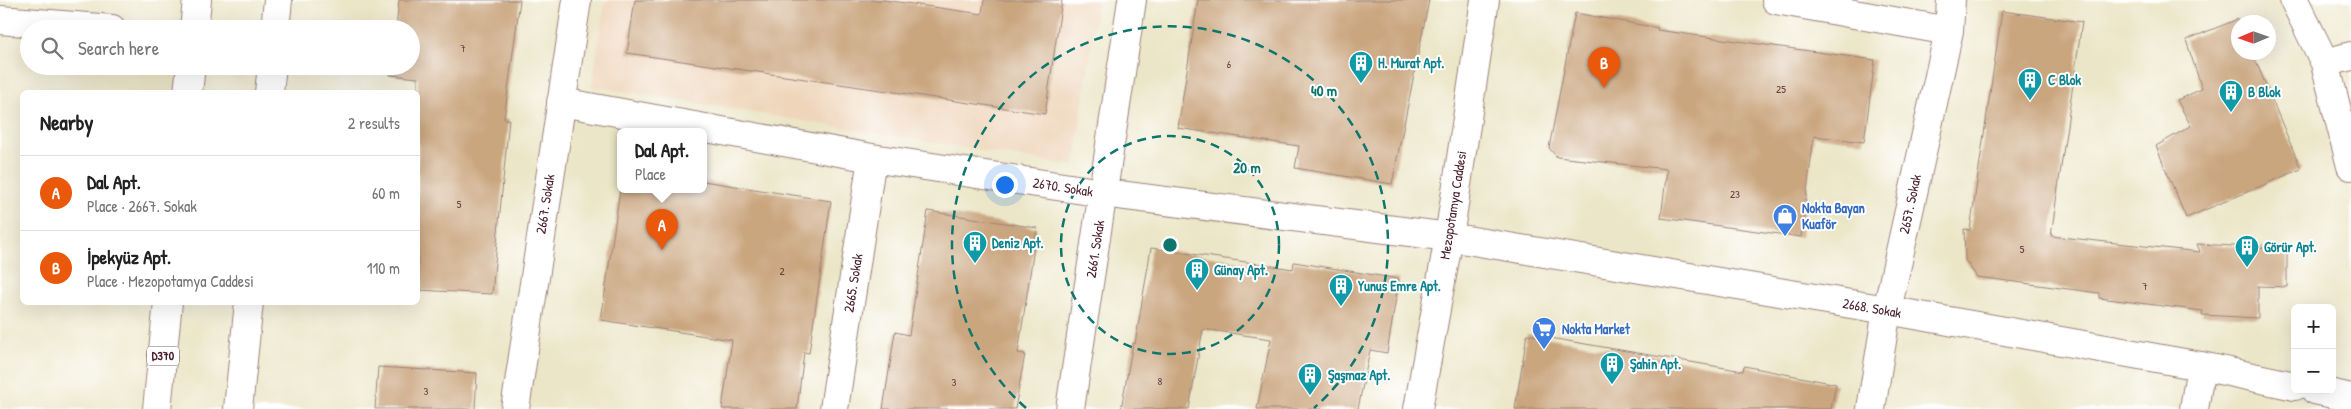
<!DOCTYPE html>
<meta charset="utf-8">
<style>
:root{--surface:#fff;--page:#f2f2f2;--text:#222;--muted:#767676;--line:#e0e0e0;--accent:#ea580c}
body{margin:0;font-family:"Patrick Hand",sans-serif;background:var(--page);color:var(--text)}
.controls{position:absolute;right:15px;bottom:15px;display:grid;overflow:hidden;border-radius:8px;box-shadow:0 5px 20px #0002}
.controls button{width:45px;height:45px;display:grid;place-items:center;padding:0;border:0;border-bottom:1px solid var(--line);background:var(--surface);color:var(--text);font:25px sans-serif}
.compass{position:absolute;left:2231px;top:15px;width:45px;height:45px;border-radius:50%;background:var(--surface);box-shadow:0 5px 20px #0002;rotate:268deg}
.you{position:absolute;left:1004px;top:184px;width:18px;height:18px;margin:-12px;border:4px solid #fff;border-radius:50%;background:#1a73e8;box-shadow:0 0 0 8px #1a73e833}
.badge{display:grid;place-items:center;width:32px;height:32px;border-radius:50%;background:var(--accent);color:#fff;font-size:16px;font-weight:700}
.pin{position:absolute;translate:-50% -41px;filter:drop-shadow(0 1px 2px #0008)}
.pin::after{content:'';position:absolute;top:26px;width:18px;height:15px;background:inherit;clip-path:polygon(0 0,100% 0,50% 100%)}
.popup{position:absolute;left:617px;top:128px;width:90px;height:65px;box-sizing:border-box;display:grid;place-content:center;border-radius:8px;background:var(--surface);filter:drop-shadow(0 1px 4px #0005);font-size:16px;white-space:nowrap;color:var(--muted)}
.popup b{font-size:19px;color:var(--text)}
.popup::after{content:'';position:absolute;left:50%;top:100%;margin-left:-10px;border:10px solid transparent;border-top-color:var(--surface)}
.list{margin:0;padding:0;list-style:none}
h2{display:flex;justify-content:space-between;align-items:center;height:65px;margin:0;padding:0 20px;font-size:21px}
h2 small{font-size:16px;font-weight:400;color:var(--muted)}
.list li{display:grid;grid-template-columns:32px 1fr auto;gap:15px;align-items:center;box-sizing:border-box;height:75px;padding:0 20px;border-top:1px solid var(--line)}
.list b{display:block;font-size:19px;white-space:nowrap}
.list p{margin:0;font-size:16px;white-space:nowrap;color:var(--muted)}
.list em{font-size:16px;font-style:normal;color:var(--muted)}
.icon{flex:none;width:28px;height:28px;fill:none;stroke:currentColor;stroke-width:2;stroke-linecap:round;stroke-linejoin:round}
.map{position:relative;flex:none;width:2351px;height:409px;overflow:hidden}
.search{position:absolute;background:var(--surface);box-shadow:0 5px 20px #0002;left:20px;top:20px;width:400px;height:55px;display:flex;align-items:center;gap:12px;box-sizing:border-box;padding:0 18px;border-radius:28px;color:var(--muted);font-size:19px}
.panel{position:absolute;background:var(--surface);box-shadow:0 5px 20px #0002;left:20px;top:90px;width:400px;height:215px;border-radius:8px}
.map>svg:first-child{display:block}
</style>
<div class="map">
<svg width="2351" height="409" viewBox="0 0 2351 409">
<rect width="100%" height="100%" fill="#fff"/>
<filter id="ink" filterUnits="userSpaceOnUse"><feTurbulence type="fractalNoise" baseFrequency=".02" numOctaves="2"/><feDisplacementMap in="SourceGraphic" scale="10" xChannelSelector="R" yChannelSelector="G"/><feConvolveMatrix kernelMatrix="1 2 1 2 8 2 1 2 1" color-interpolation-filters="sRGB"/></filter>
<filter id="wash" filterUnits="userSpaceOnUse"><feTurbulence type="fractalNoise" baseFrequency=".0096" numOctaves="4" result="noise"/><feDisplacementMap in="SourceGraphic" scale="20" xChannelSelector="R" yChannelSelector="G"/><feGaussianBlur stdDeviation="1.12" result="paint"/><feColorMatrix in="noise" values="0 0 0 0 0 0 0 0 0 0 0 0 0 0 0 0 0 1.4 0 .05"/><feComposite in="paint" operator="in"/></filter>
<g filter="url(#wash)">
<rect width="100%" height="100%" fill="#ece6c8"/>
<!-- built -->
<path fill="#efd6bb" d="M 605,0 L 1098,0 L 1074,166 L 592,86 Z"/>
<g id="blocks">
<!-- building -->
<path fill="#caa67f" d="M 399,0 L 520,0 L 504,119 L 509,119 L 492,294 L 418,290 L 418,78 L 390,75 L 391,66 L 411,66 L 411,29 L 396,29 Z
M 635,0 L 884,0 L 982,14 L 984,0 L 1062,0 L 1045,114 L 627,53 Z
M 1198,0 L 1429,0 L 1392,184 L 1295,168 L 1299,146 L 1178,128 Z
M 2002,11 L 2082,22 L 2051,236 L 2200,252 L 2197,244 L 2287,249 L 2287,287 L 2258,286 L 2258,318 L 2202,315 L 2203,311 L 2099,298 L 2099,293 L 1977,277 L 1965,260 L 1964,229 L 1970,230 Z
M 1575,13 L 1658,28 L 1657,30 L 1875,60 L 1864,142 L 1814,136 L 1801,237 L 1661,218 L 1667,169 L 1557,157 L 1549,148 Z
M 2238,19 L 2238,52 L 2252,52 L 2301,169 L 2186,218 L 2156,146 L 2191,126 L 2177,100 L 2202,89 L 2186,40 Z
M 703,181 L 831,201 L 809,353 L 804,352 L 797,409 L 722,409 L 732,340 L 601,320 L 620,189 L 703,189 Z
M 928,211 L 1037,228 L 1018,353 L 1025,354 L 1015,409 L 883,409 L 895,332 L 909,335 Z
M 1151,248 L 1293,269 L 1294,262 L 1399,279 L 1387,353 L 1370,350 L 1358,409 L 1257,409 L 1271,339 L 1203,329 L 1189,409 L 1121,409 L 1133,343 L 1135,344 Z
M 1527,334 L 1743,371 L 1744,366 L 1836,384 L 1831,409 L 1515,409 Z
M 378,367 L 477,373 L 475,409 L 375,409 Z"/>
</g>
</g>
<g filter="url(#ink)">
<use href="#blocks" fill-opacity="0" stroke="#9b827a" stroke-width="1"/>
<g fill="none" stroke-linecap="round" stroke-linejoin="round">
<defs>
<path id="minor" d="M 1776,0 L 1949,31
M 2294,0 L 2325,63 L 2351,166
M 0,20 L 112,29
M 2325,63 L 2351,56
M 561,102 L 872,158 L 1103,193 L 1449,237 L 1887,310 L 2201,366 L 2295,386
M 2315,390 L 2351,398
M 515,409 L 577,0
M 834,409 L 872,158
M 1070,409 L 1132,0
M 1871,409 L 1887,310 L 1949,31 L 1951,0
M 2194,409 L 2201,366"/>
<path id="tertiary" d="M 1418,409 L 1449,237 L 1485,0"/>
<path id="trunk" d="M 194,29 L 197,0
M 275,29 L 278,0
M 188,92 L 191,66
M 269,92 L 272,66
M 157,409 L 168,302
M 238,409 L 249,302"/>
</defs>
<!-- minor casing -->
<use href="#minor" stroke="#9b827a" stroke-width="30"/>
<!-- tertiary casing -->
<use href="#tertiary" stroke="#9b827a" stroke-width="30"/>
<!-- trunk casing -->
<use href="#trunk" stroke="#9b827a" stroke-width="30"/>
<!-- minor -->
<use href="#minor" stroke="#fff" stroke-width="28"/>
<!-- tertiary -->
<use href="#tertiary" stroke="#fff" stroke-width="28"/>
<!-- trunk -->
<use href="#trunk" stroke="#fff" stroke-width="28"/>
</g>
</g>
<!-- distance rings -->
<g fill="none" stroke="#0f766e" stroke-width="2.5" stroke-dasharray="9 6">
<circle cx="1170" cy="245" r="109"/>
<path d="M1026 408A218 218 0 1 1 1314 408"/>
</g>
<!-- icons -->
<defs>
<symbol id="building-pin" viewBox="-11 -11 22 30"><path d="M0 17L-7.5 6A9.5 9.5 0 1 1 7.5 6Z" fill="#0f9aa8" stroke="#fff"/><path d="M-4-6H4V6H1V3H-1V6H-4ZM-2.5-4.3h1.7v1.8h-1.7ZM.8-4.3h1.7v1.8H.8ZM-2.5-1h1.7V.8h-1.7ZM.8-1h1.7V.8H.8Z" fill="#fff"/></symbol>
<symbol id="shop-pin" viewBox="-11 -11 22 30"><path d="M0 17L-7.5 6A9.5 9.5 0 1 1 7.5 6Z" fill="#3f7fe0" stroke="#fff"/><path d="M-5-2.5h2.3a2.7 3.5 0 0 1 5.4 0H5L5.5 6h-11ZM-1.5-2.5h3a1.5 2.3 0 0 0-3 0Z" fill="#fff"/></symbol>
<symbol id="supermarket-pin" viewBox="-11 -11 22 30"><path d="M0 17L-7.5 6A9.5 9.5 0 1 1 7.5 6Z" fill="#3f7fe0" stroke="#fff"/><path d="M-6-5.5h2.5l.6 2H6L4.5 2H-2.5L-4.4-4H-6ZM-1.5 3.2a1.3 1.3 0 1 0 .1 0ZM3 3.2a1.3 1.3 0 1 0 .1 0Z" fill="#fff"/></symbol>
</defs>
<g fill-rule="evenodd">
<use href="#building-pin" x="1347" y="49" width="28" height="38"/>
<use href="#building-pin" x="2016" y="66" width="28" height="38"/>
<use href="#building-pin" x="2217" y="78" width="28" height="38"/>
<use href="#shop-pin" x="1771" y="202" width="28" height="38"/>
<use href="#building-pin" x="961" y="229" width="28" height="38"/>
<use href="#building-pin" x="2233" y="233" width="28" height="38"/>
<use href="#building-pin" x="1183" y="256" width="28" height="38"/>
<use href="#building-pin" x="1327" y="272" width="28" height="38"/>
<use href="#supermarket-pin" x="1530" y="315" width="28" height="38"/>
<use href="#building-pin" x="1598" y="350" width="28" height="38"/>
<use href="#building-pin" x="1296" y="361" width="28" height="38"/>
</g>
<g text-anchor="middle" stroke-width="4" stroke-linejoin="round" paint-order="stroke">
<!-- number labels -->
<g font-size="11" fill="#6a4140">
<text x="463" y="52">7</text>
<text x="1229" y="68">6</text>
<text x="1781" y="93">25</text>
<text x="1735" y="198">23</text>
<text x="459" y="208">5</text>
<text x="2022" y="253">5</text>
<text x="782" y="275">2</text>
<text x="2145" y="290">7</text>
<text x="1160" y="385">8</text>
<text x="954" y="386">3</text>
<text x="426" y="395">3</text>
</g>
<!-- shield labels -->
<rect fill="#fff" stroke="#80626b" stroke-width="1" x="147" y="346.5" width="32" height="19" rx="4"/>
<g font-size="12" font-weight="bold" fill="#4a1f2b">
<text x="163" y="360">D370</text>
</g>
<!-- culture labels -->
<g font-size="14" font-weight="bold" fill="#0d838f" stroke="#fff" text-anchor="start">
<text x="1378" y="68">H. Murat Apt.</text>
<text x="2048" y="85">C Blok</text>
<text x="2248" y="97">B Blok</text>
<text x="992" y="248">Deniz Apt.</text>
<text x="2264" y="252">Görür Apt.</text>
<text x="1214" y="275">Günay Apt.</text>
<text x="1358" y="291">Yunus Emre Apt.</text>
<text x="1630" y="369">Şahin Apt.</text>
<text x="1328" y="380">Şaşmaz Apt.</text>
</g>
<!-- street labels -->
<g font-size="14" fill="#4a1f2b" stroke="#fff">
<text transform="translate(1063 187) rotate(9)" y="5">2670. Sokak</text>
<text transform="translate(545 204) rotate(-81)" y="5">2667. Sokak</text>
<text transform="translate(1910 204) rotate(-78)" y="5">2657. Sokak</text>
<text transform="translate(1453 205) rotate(-81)" y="5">Mezopotamya Caddesi</text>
<text transform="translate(1095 249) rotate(-81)" y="5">2661. Sokak</text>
<text transform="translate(853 283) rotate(-81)" y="5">2665. Sokak</text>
<text transform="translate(1872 308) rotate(10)" y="5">2668. Sokak</text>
</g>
<!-- shop labels -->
<g font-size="14" font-weight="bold" fill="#366cbe" stroke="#fff" text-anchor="start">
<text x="1802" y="213">Nokta Bayan<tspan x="1802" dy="16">Kuaför</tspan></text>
<text x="1562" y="334">Nokta Market</text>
</g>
</g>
<circle cx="1170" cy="245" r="8" fill="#0f766e" stroke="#fff" stroke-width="2.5"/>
<g font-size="15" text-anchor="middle" font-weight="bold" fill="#0f766e" stroke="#fff" stroke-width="4" stroke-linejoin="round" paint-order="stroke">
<text x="1324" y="96">40 m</text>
<text x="1247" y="173">20 m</text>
</g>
</svg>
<div class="controls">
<button>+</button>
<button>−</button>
</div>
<svg class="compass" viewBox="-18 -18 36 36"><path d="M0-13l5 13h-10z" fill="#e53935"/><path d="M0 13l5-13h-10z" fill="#767676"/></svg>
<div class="you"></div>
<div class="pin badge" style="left:662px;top:250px">A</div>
<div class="popup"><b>Dal Apt.</b>Place</div>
<div class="pin badge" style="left:1604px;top:88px">B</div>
<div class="search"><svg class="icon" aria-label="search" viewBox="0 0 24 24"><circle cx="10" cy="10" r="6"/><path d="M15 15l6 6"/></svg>Search here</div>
<section class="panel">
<h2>Nearby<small>2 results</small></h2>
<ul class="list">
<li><span class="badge">A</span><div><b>Dal Apt.</b><p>Place · 2667. Sokak</p></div><em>60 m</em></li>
<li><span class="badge">B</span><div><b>İpekyüz Apt.</b><p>Place · Mezopotamya Caddesi</p></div><em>110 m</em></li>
</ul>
</section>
</div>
